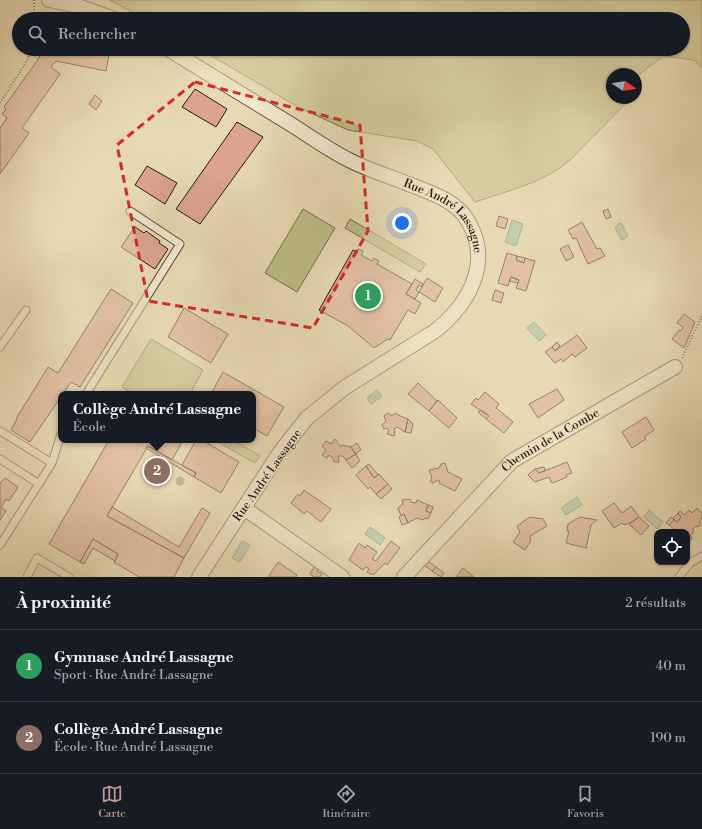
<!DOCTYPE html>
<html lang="fr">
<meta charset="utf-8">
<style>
:root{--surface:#171b24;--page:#20242c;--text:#f1f3f6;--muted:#9ea1a6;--line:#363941;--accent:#c59692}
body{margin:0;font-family:"Libre Bodoni",serif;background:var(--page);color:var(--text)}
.controls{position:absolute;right:12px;bottom:12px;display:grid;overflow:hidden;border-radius:8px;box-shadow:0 1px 3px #0004}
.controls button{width:36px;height:36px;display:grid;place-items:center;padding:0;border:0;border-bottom:1px solid var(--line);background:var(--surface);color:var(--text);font:20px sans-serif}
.compass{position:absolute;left:606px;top:68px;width:36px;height:36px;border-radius:50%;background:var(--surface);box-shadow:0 1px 3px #0004;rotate:102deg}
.you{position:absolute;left:402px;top:223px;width:14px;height:14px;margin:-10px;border:3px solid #fff;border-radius:50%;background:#1a73e8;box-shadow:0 0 0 6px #1a73e833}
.badge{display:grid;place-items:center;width:26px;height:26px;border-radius:50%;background:var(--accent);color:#fff;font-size:13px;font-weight:700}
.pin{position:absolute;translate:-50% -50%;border:2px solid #fff;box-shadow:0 1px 4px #0006}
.popup{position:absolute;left:58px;top:391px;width:198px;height:52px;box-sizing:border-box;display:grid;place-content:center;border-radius:8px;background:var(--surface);filter:drop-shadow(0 1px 3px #0005);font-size:13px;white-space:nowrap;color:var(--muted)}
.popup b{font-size:15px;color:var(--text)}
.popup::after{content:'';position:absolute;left:50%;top:100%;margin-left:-8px;border:8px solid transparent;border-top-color:var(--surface)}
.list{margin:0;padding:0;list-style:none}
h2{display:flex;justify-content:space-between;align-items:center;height:52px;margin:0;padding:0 16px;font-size:17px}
h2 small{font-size:13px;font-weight:400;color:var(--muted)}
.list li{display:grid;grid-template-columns:26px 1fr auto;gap:12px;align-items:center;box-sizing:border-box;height:72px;padding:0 16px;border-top:1px solid var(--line)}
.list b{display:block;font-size:15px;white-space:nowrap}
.list p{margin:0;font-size:13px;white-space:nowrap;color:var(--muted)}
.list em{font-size:13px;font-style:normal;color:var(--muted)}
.icon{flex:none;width:22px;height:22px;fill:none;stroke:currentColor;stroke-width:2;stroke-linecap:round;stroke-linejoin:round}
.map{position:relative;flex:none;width:702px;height:577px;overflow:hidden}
.search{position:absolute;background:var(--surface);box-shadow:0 1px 3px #0004;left:12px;right:12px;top:12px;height:44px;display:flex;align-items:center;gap:10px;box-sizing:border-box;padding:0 14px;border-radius:22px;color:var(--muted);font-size:15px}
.sheet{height:196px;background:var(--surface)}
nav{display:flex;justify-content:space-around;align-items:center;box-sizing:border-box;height:56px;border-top:1px solid var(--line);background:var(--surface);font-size:11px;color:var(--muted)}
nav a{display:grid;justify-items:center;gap:2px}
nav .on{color:var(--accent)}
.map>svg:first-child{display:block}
</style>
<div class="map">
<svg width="702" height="577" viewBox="0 0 702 577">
<rect width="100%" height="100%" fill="#e7dab3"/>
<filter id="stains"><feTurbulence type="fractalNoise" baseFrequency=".005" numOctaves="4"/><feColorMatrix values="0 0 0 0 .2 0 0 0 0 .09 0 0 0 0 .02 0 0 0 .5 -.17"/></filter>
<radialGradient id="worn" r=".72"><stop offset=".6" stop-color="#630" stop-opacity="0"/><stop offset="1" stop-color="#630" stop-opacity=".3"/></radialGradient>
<!-- green -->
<path fill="#bcbe88" stroke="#726d4d" d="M 109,0 L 702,0 L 702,68 L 694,60 L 663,56 L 636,77 L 636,74 L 612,74 L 612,98 L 631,98 L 571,159 C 546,182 508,191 475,202 L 433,149 L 417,141 L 348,130 L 298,107 L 200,49 L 683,49 L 683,19 L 146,19 Z
M 303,209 L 335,228 L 297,292 L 265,273 Z
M 350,219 L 426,264 L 420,272 L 345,228 Z
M 151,339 L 203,370 L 190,394 L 134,394 L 122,387 Z
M 214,440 L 233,440 L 260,456 L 255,463 Z"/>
<!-- water -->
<path fill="#97bba9" stroke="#6b7b6d" d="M 512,220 L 523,224 L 516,246 L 505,242 Z
M 619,223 L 622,224 L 628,236 L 623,240 L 621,239 L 615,228 Z
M 534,322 L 546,335 L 539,341 L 527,328 Z
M 377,390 L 382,396 L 371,404 L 367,398 Z
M 577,497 L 582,505 L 566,515 L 561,508 Z
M 649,510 L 663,522 L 657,529 L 644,517 Z
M 370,527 L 385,538 L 380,545 L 365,534 Z
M 242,541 L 250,545 L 240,562 L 232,558 Z"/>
<!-- building -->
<path fill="#dba390" stroke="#281c12" d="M 41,49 L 110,49 L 106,71 L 56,61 L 51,67 L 60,74 L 22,128 L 29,133 L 0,174 L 0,128 L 7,118 L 2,114 L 6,109 L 4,107 L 39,58 Z
M 195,89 L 227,109 L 216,127 L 182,107 Z
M 95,95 L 102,101 L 96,110 L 89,104 Z
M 237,122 L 263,137 L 200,224 L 176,209 Z
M 147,166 L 177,183 L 165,204 L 135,185 Z
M 608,209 L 611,217 L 606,219 L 603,211 Z
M 499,216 L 508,219 L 505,229 L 496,226 Z
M 582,222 L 597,249 L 600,248 L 605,256 L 588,264 L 576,238 L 573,239 L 568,230 Z
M 135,227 L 144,233 L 146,231 L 160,241 L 159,243 L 168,249 L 155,269 L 121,247 Z
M 568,245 L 574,257 L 566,261 L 560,249 Z
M 358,249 L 363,251 L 361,255 L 372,261 L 374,258 L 379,261 L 377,264 L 412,284 L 406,294 L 421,303 L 415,314 L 408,310 L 390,340 L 388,339 L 374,348 L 348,326 L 319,310 L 353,250 L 357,252 Z
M 507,253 L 517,256 L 516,260 L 524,263 L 525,258 L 535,261 L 526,291 L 516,288 L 519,280 L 511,277 L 508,286 L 498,283 Z
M 517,256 L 525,258 L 524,263 L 516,260 Z
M 511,277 L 519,280 L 518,283 L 509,281 Z
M 427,278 L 443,288 L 435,302 L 419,292 Z
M 415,279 L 423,284 L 422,287 L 419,285 L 416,290 L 419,292 L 415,299 L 406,294 Z
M 111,289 L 133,303 L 80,387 L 71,382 L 30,442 L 11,430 L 17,419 L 16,419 L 48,367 L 58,373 Z
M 495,290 L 504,293 L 501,303 L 492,300 Z
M 184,308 L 228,334 L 211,363 L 168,337 Z
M 684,314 L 695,322 L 684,348 L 672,339 L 679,330 L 681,331 L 683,327 L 677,323 Z
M 577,335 L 587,348 L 575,357 L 572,354 L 563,362 L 561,359 L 555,363 L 545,352 L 552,347 L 555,351 Z
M 557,342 L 560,346 L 555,351 L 552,347 Z
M 223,372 L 284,407 L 267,436 L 253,428 L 253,394 L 211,394 Z
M 418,383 L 437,401 L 429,411 L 408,394 Z
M 557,389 L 564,400 L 538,418 L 529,404 Z
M 485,392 L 499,404 L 496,408 L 513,422 L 504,433 L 486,419 L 489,416 L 471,404 L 476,398 L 478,400 Z
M 438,400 L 457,418 L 449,428 L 429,411 Z
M 481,410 L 489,416 L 486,419 L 478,412 Z
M 389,413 L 391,416 L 396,413 L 398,415 L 408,419 L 405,432 L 397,427 L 394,429 L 395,431 L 394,436 L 387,434 L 389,431 L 386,428 L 384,429 L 382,425 L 386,421 L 384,416 Z
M 646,417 L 654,430 L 644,437 L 646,439 L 632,448 L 622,432 Z
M 408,419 L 413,424 L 411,433 L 405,432 Z
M 335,439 L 341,447 L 342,445 L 351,447 L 356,454 L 346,460 L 343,456 L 338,456 L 339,462 L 334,462 L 333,458 L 329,455 L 327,458 L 322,455 L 326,450 L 322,446 L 326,441 L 331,444 Z
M 109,440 L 183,440 L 172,460 L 148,446 L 107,516 L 184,558 L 174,577 L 139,577 L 114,562 L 118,554 L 93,539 L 80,562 L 49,544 Z
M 196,440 L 202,440 L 239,462 L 221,493 L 194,477 L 196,473 L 182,465 Z
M 357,443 L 361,450 L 355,454 L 351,447 Z
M 148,446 L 196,473 L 194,477 L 146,448 Z
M 356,454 L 360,461 L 352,468 L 346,460 Z
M 567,462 L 572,473 L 566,475 L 567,477 L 553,483 L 551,482 L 549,477 L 535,482 L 528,475 L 535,469 L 539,473 Z
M 445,463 L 448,472 L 462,479 L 455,491 L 439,483 L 440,481 L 438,480 L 433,483 L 430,481 L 432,478 L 429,470 L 439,468 L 441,464 Z
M 369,464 L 378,475 L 374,478 L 366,466 Z
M 366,466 L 374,478 L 379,474 L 388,484 L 376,494 L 370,487 L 368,489 L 356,475 Z
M 544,467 L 545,471 L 539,473 L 535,469 Z
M 5,478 L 18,487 L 9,501 L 6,499 L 1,508 L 6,511 L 0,520 L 0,483 Z
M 388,484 L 392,489 L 381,499 L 376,494 Z
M 304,490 L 331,509 L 321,522 L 307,511 L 304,514 L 291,503 L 298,494 L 300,496 Z
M 410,499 L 411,502 L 416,503 L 417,500 L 428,505 L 426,511 L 431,513 L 428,519 L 425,518 L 423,520 L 417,518 L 408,523 L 404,514 L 401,516 L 398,508 L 403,504 L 402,500 Z
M 614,503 L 622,513 L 631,506 L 639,517 L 629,524 L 629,523 L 624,525 L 622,523 L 614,528 L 602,511 Z
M 428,505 L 433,507 L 431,513 L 426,511 Z
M 112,507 L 179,547 L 202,508 L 210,513 L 184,558 L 107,516 Z
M 697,508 L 702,513 L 702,518 L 699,522 L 701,524 L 698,527 L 696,526 L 693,529 L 693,533 L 690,536 L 693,538 L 687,544 L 687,532 L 680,532 L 676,529 L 675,530 L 669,525 L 674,520 L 677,522 L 681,517 L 678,513 L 680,511 L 685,515 L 689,510 L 692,513 Z
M 678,513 L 681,517 L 677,522 L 673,518 Z
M 404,514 L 408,523 L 402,525 L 399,517 Z
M 530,517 L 543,519 L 547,526 L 530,536 L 531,540 L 525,550 L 513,542 L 520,532 L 517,526 Z
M 580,517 L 597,520 L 591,525 L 586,548 L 566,543 L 569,531 L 567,531 L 568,524 Z
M 639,517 L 649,526 L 641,535 L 629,524 Z
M 671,517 L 674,520 L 669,525 L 666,523 Z
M 93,539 L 118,554 L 115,561 L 93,548 L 84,564 L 80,562 Z
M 391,541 L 400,548 L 387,565 L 385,563 L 373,575 L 367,572 L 369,569 L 366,567 L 363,570 L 349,560 L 359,543 L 365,548 L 367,545 L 377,552 L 372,559 L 376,561 Z
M 428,561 L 436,567 L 432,571 L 424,565 Z
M 278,562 L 297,575 L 296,577 L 268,577 Z
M 316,564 L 320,567 L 317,571 L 322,574 L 320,577 L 314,577 L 310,574 Z
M 436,567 L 444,573 L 441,577 L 432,571 Z
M 463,568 L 474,577 L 456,577 Z"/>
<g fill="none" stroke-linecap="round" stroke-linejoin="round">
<defs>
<path id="service" d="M 0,347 L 26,310
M 86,394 L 180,244 L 130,211
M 0,431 L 52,463
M 0,459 L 39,484
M 0,545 L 52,463 L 61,434
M 27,577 L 37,558 L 69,577
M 679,577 L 689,564 L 702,556"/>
<g id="minor">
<path d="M 49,0 L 78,6 L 114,19"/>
<path id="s1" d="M 168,49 C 209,74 250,99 292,125 C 311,137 330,151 351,161 C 367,169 385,175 401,181 C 424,191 455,198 468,221 C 493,263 468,305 435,331 L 344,388 L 307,418 L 280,452 L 199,577"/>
<path d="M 244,508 L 342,577"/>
<path id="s2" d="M 404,577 L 512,461 L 675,367"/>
</g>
</defs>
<!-- service casing -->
<use href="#service" stroke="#584c3a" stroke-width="9"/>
<!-- minor casing -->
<use href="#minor" stroke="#584c3a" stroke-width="16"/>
<!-- path -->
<path stroke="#281c12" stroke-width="2" stroke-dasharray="1 2" stroke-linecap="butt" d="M 34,0 L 34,19
M 0,103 L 28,59 L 31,49
M 682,358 L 702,316"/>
<!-- service -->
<use href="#service" stroke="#efe7ce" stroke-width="7"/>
<!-- minor -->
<use href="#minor" stroke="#efe7ce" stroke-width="14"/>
</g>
<!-- trees -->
<circle fill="#968c6e" cx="180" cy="481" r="4.5"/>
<!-- marked area -->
<path d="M0 0H702V577H0ZM 195,82 L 360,125 L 368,231 L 313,328 L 148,301 L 117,145 Z" fill="#e7dab3" fill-opacity=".55" fill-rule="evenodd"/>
<path fill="none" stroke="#d62828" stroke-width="3" stroke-dasharray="8 5" stroke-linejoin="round" d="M 195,82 L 360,125 L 368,231 L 313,328 L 148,301 L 117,145 Z"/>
<g text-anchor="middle" stroke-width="3" stroke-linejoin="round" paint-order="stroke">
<!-- street labels -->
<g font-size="12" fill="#281c12" stroke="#efe7ce">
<text dy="4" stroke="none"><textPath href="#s1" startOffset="327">Rue André Lassagne</textPath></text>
<text dy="4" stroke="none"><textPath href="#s2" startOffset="202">Chemin de la Combe</textPath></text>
<text transform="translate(267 475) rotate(-55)" y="4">Rue André Lassagne</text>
</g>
</g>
<rect width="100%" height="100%" filter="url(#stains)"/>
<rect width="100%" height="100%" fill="url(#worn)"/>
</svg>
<div class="controls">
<button><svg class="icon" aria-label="locate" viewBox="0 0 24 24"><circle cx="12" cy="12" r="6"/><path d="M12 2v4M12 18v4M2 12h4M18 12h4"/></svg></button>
</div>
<svg class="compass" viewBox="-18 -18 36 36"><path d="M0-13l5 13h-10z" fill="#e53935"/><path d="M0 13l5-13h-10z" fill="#9ea1a6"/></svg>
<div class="you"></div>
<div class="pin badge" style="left:368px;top:296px;background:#2e9e5b">1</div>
<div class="pin badge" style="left:157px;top:471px;background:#8d6e63">2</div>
<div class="popup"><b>Collège André Lassagne</b>École</div>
<div class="search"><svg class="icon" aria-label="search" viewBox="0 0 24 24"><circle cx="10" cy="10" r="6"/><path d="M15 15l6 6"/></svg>Rechercher</div>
</div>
<section class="sheet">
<h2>À proximité<small>2 résultats</small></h2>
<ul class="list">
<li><span class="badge" style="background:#2e9e5b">1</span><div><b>Gymnase André Lassagne</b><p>Sport · Rue André Lassagne</p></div><em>40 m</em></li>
<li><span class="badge" style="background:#8d6e63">2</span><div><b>Collège André Lassagne</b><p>École · Rue André Lassagne</p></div><em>190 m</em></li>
</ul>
</section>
<nav>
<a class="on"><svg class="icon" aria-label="map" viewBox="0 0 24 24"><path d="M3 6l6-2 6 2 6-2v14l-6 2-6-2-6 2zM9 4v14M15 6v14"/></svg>Carte</a>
<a><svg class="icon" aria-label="directions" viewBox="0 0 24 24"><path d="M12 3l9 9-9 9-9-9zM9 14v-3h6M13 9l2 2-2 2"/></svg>Itinéraire</a>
<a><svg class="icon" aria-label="saved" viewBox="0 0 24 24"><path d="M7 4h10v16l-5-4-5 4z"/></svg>Favoris</a>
</nav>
